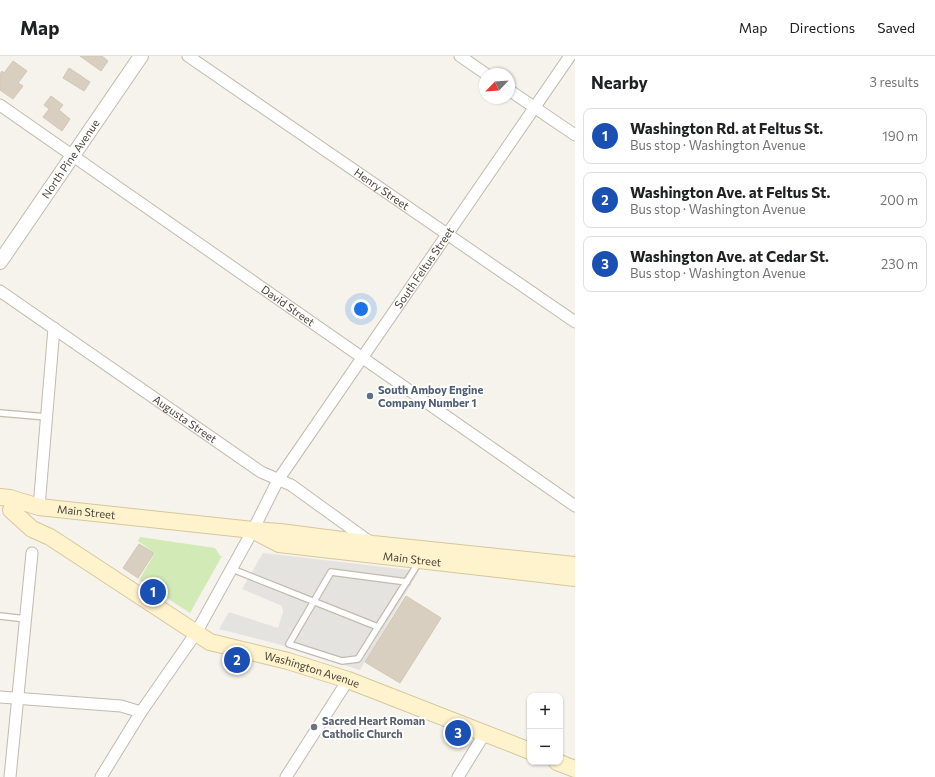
<!DOCTYPE html>
<meta charset="utf-8">
<style>
:root{--surface:#fff;--page:#f6f6f6;--text:#202124;--muted:#757577;--line:#e0e0e0;--accent:#7c3aed}
body{margin:0;font-family:Commissioner,sans-serif;background:var(--page);color:var(--text)}
.controls{position:absolute;right:12px;bottom:12px;display:grid;overflow:hidden;border-radius:8px;box-shadow:0 1px 3px #0004}
.controls button{width:36px;height:36px;display:grid;place-items:center;padding:0;border:0;border-bottom:1px solid var(--line);background:var(--surface);color:var(--text);font:20px sans-serif}
.compass{position:absolute;left:479px;top:12px;width:36px;height:36px;border-radius:50%;background:var(--surface);box-shadow:0 1px 3px #0004;rotate:245deg}
.you{position:absolute;left:361px;top:253px;width:14px;height:14px;margin:-10px;border:3px solid #fff;border-radius:50%;background:#1a73e8;box-shadow:0 0 0 6px #1a73e833}
.badge{display:grid;place-items:center;width:26px;height:26px;border-radius:50%;background:var(--accent);color:#fff;font-size:13px;font-weight:700}
.pin{position:absolute;translate:-50% -50%;border:2px solid #fff;box-shadow:0 1px 4px #0006}
.list{margin:0;padding:0;list-style:none}
h2{display:flex;justify-content:space-between;align-items:center;height:52px;margin:0;padding:0 16px;font-size:17px}
h2 small{font-size:13px;font-weight:400;color:var(--muted)}
.list li{display:grid;grid-template-columns:26px 1fr auto;gap:12px;align-items:center;box-sizing:border-box;height:56px;margin:0 8px 8px;padding:0 8px;border:1px solid var(--line);border-radius:8px}
.list b{display:block;font-size:15px;white-space:nowrap}
.list p{margin:0;font-size:13px;white-space:nowrap;color:var(--muted)}
.list em{font-size:13px;font-style:normal;color:var(--muted)}
.map{position:relative;flex:none;width:575px;height:721px;overflow:hidden}
header{display:flex;align-items:center;gap:24px;box-sizing:border-box;height:56px;padding:0 20px;background:var(--surface);border-bottom:1px solid var(--line)}
header strong{font-size:19px}
nav{display:flex;gap:22px;margin-inline-start:auto;font-size:14px}
main{display:flex}
aside{flex:1;background:var(--surface)}
.map>svg:first-child{display:block}
</style>
<header>
<strong>Map</strong>
<nav><a>Map</a><a>Directions</a><a>Saved</a></nav>
</header>
<main>
<div class="map">
<svg width="575" height="721" viewBox="0 0 575 721">
<rect width="100%" height="100%" fill="#f6f3ec"/>
<!-- green -->
<path fill="#d2eab5" d="M 140,481 L 215,492 L 220,500 L 222,500 L 190,557 L 139,524 L 155,497 L 138,485 Z"/>
<!-- parking -->
<path fill="#e5e3e0" d="M 263,497 L 419,515 L 360,614 L 274,587 L 219,573 L 229,556 L 278,572 L 283,556 L 282,550 L 242,533 Z"/>
<!-- building -->
<path fill="#d8cfc1" stroke="#d3c7b4" d="M 80,0 L 102,0 L 108,5 L 101,15 Z
M 13,5 L 27,15 L 18,27 L 23,30 L 13,43 L 0,34 L 0,18 L 2,15 L 4,17 Z
M 69,12 L 90,26 L 84,35 L 63,22 Z
M 51,40 L 63,49 L 59,54 L 70,63 L 62,75 L 43,61 L 49,53 L 44,49 Z
M 139,488 L 154,497 L 138,522 L 123,512 Z
M 406,540 L 441,562 L 400,627 L 365,606 Z"/>
<g fill="none" stroke-linecap="round" stroke-linejoin="round">
<defs>
<path id="service" d="M 0,357 L 47,361
M 232,513 C 281,532 329,552 378,571 L 358,603 L 342,605 L 289,588 L 331,516 L 407,526
M 0,560 L 26,563
M 378,571 L 419,506"/>
<g id="minor">
<path id="s1" d="M 188,0 L 575,266"/>
<path d="M 460,0 L 486,18"/>
<path d="M 509,34 L 575,79"/>
<path id="s2" d="M 0,49 L 575,450"/>
<path id="s3" d="M 0,235 L 261,416 L 291,429 L 370,486"/>
<path d="M 39,451 L 54,272"/>
<path d="M 0,641 L 121,650 L 141,656"/>
<path d="M 10,721 L 32,497"/>
<path id="s4" d="M 101,721 L 141,656 L 196,577 L 253,474 L 278,424 L 570,0"/>
<path d="M 286,721 L 348,624"/>
<path d="M 458,721 L 485,677"/>
</g>
<g id="tertiary">
<path id="s5" d="M 0,206 L 141,0"/>
</g>
<g id="secondary">
<path id="s6" d="M 0,441 L 10,442 L 39,451 L 253,474 L 280,476 L 373,488 L 575,509"/>
<path id="s7" d="M 11,454 L 32,473 L 50,481 L 210,586 L 288,605 L 348,624 L 530,695"/>
<path id="s8" d="M 256,476 L 279,488 L 575,522"/>
<path d="M 557,706 L 575,713"/>
</g>
</defs>
<!-- service casing -->
<use href="#service" stroke="#c2bbae" stroke-width="8"/>
<!-- minor casing -->
<use href="#minor" stroke="#c2bbae" stroke-width="13"/>
<!-- tertiary casing -->
<use href="#tertiary" stroke="#c2bbae" stroke-width="16"/>
<!-- secondary casing -->
<use href="#secondary" stroke="#d6c79b" stroke-width="18"/>
<!-- service -->
<use href="#service" stroke="#fff" stroke-width="5.5"/>
<!-- minor -->
<use href="#minor" stroke="#fff" stroke-width="11"/>
<!-- tertiary -->
<use href="#tertiary" stroke="#fff" stroke-width="14"/>
<!-- secondary -->
<use href="#secondary" stroke="#fff3cd" stroke-width="16"/>
</g>
<!-- markers -->
<circle fill="#5c6f8a" stroke="#fff" stroke-width="1.5" cx="370" cy="340" r="4"/>
<circle fill="#6b7280" stroke="#fff" stroke-width="1.5" cx="314" cy="671" r="4"/>
<g text-anchor="middle" stroke-width="4" stroke-linejoin="round" paint-order="stroke">
<!-- street labels -->
<g font-size="11" fill="#4b4439" stroke="#fff">
<text dy="4" stroke="none"><textPath href="#s5" startOffset="125">North Pine Avenue</textPath></text>
<text dy="4" stroke="none"><textPath href="#s1" startOffset="235">Henry Street</textPath></text>
<text dy="4" stroke="none"><textPath href="#s4" startOffset="604">South Feltus Street</textPath></text>
<text dy="4" stroke="none"><textPath href="#s2" startOffset="351">David Street</textPath></text>
<text dy="4" stroke="none"><textPath href="#s3" startOffset="225">Augusta Street</textPath></text>
<text dy="4" stroke="none"><textPath href="#s6" startOffset="88">Main Street</textPath></text>
<text dy="4" stroke="none"><textPath href="#s8" startOffset="160">Main Street</textPath></text>
<text dy="4" stroke="none"><textPath href="#s7" startOffset="345">Washington Avenue</textPath></text>
</g>
<!-- service labels -->
<g font-size="11" font-weight="bold" fill="#4e5e75" stroke="#fff" text-anchor="start">
<text x="378" y="338">South Amboy Engine<tspan x="378" dy="13">Company Number 1</tspan></text>
</g>
<!-- worship labels -->
<g font-size="11" font-weight="bold" fill="#5b616d" stroke="#fff" text-anchor="start">
<text x="322" y="669">Sacred Heart Roman<tspan x="322" dy="13">Catholic Church</tspan></text>
</g>
</g>
</svg>
<div class="controls">
<button>+</button>
<button>−</button>
</div>
<svg class="compass" viewBox="-18 -18 36 36"><path d="M0-13l5 13h-10z" fill="#e53935"/><path d="M0 13l5-13h-10z" fill="#757577"/></svg>
<div class="you"></div>
<div class="pin badge" style="left:153px;top:536px;background:#1a4fb4">1</div>
<div class="pin badge" style="left:237px;top:604px;background:#1a4fb4">2</div>
<div class="pin badge" style="left:458px;top:677px;background:#1a4fb4">3</div>
</div>
<aside>
<h2>Nearby<small>3 results</small></h2>
<ul class="list">
<li><span class="badge" style="background:#1a4fb4">1</span><div><b>Washington Rd. at Feltus St.</b><p>Bus stop · Washington Avenue</p></div><em>190 m</em></li>
<li><span class="badge" style="background:#1a4fb4">2</span><div><b>Washington Ave. at Feltus St.</b><p>Bus stop · Washington Avenue</p></div><em>200 m</em></li>
<li><span class="badge" style="background:#1a4fb4">3</span><div><b>Washington Ave. at Cedar St.</b><p>Bus stop · Washington Avenue</p></div><em>230 m</em></li>
</ul>
</aside>
</main>
